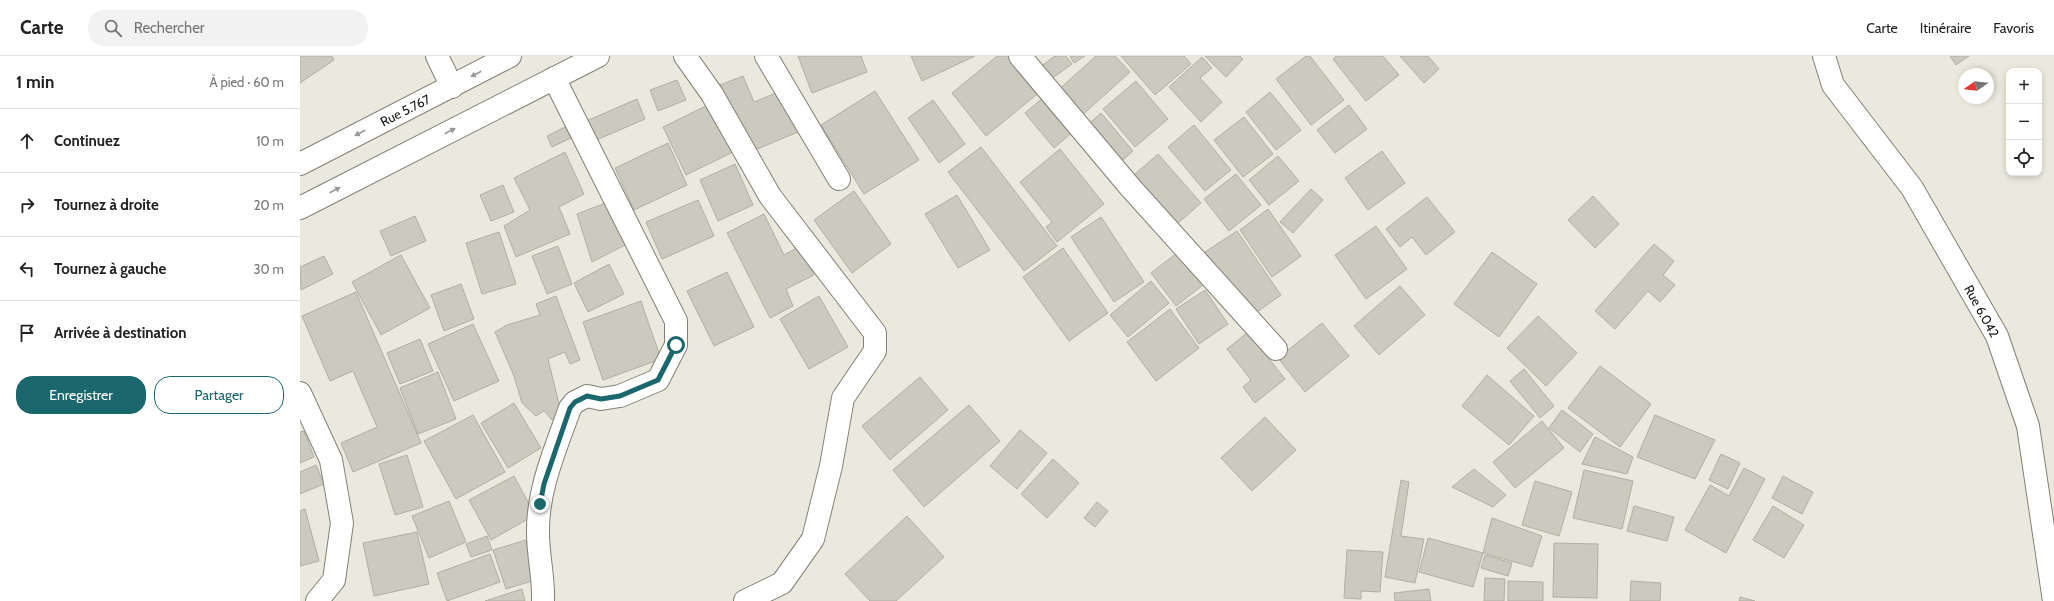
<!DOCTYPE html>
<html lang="fr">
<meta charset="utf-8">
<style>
:root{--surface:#fff;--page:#f2f2f2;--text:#222;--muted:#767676;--line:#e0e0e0;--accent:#1a676d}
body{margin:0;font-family:Cabin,sans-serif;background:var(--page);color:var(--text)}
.controls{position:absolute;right:12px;top:12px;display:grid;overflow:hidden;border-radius:8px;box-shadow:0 2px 6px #0003}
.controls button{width:36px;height:36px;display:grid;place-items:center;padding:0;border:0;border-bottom:1px solid var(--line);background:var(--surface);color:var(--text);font:20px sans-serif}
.compass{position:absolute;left:1658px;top:12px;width:36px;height:36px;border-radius:50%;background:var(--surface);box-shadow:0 2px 6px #0003;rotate:256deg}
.stop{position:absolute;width:12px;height:12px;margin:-9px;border:3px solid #1a676d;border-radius:50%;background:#fff}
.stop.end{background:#1a676d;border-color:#fff;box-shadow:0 1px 4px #0008}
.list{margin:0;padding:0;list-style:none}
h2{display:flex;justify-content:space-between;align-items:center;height:52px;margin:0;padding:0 16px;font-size:17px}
h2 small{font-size:13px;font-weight:400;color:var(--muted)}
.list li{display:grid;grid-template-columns:26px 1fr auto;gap:12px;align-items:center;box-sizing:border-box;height:64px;padding:0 16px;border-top:1px solid var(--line)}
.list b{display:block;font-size:15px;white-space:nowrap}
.list em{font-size:13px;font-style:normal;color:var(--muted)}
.actions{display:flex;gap:8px;padding:12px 16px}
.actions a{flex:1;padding:9px 0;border:1px solid var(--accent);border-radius:16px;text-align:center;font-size:14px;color:var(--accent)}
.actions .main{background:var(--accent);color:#fff}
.icon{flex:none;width:22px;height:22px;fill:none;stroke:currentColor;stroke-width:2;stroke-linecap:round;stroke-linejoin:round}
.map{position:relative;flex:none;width:1754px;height:545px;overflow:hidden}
header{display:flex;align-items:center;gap:24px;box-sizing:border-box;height:56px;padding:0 20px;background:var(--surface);border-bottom:1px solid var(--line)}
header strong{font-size:19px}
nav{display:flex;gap:22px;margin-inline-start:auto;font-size:14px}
.search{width:280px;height:36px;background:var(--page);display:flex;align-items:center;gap:10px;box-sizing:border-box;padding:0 14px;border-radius:16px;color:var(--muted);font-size:15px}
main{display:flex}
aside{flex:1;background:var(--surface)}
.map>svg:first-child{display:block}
</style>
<header>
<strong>Carte</strong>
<div class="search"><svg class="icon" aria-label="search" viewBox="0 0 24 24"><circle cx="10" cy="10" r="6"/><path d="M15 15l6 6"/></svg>Rechercher</div>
<nav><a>Carte</a><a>Itinéraire</a><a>Favoris</a></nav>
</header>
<main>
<aside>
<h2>1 min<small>À pied · 60 m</small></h2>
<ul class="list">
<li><svg class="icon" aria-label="ahead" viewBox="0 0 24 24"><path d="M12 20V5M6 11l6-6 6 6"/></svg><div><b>Continuez</b></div><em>10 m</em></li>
<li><svg class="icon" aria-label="right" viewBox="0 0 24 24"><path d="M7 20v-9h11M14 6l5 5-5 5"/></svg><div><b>Tournez à droite</b></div><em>20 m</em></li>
<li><svg class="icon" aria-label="left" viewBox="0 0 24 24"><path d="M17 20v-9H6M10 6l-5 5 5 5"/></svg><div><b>Tournez à gauche</b></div><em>30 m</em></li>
<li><svg class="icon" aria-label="arrive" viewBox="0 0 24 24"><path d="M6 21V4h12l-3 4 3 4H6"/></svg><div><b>Arrivée à destination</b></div></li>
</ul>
<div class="actions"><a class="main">Enregistrer</a><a>Partager</a></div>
</aside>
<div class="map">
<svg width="1754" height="545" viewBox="0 0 1754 545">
<rect width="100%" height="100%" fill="#ebe9dd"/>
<!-- building -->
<path fill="#cccabe" stroke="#b1afa3" d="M 0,0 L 32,0 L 34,4 L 0,27 Z
M 498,0 L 561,0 L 567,16 L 512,37 Z
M 611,0 L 675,0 L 622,25 Z
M 697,0 L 712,0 L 741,35 L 686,80 L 652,37 Z
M 755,0 L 766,0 L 772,8 L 747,26 L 737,13 Z
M 770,0 L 785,0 L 774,7 Z
M 796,0 L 815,0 L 830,16 L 779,62 L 756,36 Z
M 821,0 L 884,0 L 891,8 L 855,39 Z
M 905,0 L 940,0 L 943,3 L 926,21 Z
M 1006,0 L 1010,0 L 1044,44 L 1011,69 L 976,23 Z
M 1036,0 L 1083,0 L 1099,19 L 1066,45 L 1033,3 Z
M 1100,0 L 1128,0 L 1139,13 L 1124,27 Z
M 1650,0 L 1669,0 L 1656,9 Z
M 902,1 L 912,12 L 900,22 L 922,46 L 901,66 L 869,31 Z
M 443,20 L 454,46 L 481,35 L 498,76 L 448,97 L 420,29 Z
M 377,24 L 386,44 L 358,55 L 350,34 Z
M 836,25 L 868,63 L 835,91 L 803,53 Z
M 575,35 L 619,104 L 564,138 L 521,69 Z
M 970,36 L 1001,74 L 976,94 L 946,56 Z
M 744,41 L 773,76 L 754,92 L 725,57 Z
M 337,43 L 345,63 L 292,86 L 284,66 Z
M 633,44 L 665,88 L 639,107 L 608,62 Z
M 410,48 L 433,96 L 386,119 L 363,71 Z
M 1049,49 L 1067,73 L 1035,97 L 1017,74 Z
M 801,57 L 833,95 L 816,110 L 784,72 Z
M 944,61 L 973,98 L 943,121 L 914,84 Z
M 894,69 L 931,114 L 905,135 L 868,91 Z
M 265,71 L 271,82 L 252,91 L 247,80 Z
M 368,87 L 387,129 L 334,154 L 315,112 Z
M 681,91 L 757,190 L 724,215 L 648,116 Z
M 760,93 L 804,148 L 757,186 L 746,171 L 752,166 L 720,126 Z
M 1082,95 L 1105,127 L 1068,154 L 1045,122 Z
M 265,96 L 284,138 L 259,151 L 270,178 L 216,201 L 204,170 L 230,154 L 214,122 Z
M 858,98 L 901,147 L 877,168 L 834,119 Z
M 978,100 L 999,125 L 969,149 L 949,124 Z
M 435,108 L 453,149 L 418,165 L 400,124 Z
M 936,118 L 961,149 L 929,175 L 904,143 Z
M 203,129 L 214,156 L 191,165 L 180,139 Z
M 1011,133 L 1023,144 L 993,177 L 980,166 Z
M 554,135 L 591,188 L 552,217 L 514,164 Z
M 657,139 L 690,194 L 658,212 L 625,158 Z
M 1293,140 L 1319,168 L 1295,192 L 1268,164 Z
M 1127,141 L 1155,176 L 1126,199 L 1112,181 L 1100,191 L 1086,173 Z
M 398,144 L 414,180 L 362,203 L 346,166 Z
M 308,146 L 325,189 L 292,206 L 277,158 Z
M 968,153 L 1001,200 L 972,221 L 940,174 Z
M 464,158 L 484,199 L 500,190 L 514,219 L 486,233 L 493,250 L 470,262 L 427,177 Z
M 115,160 L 126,185 L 91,200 L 80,175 Z
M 801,161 L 844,226 L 814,246 L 771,181 Z
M 1076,170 L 1107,213 L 1066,243 L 1035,199 Z
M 937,175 L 981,239 L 950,261 L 905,196 Z
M 199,176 L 216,228 L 182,238 L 166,187 Z
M 1354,188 L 1374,205 L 1363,219 L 1375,229 L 1360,246 L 1348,235 L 1315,273 L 1295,255 Z
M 258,190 L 272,228 L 247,238 L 232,200 Z
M 763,192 L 808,257 L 769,285 L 723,221 Z
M 878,196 L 903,229 L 876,250 L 851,217 Z
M 1192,196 L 1237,228 L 1199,281 L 1154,248 Z
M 101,199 L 130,252 L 81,279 L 52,226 Z
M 24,200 L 33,218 L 1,234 L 0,211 Z
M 309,208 L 324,238 L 288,256 L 274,227 Z
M 427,216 L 454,271 L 414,290 L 387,235 Z
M 851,225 L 869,247 L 828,281 L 810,259 Z
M 161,228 L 174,263 L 144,275 L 131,239 Z
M 1100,230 L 1125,259 L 1079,299 L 1054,270 Z
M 905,234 L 928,268 L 899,288 L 876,253 Z
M 56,236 L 121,387 L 53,416 L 41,387 L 77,371 L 53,315 L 30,325 L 2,260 Z
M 256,240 L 280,304 L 270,308 L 265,296 L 248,303 L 261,356 L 252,364 L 244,355 L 236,360 L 222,347 L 214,320 L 195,276 L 207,269 L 240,259 L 236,248 Z
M 519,240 L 548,291 L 509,313 L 480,263 Z
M 341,245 L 361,303 L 303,324 L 283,266 Z
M 870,253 L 899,292 L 856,325 L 827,286 Z
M 1238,260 L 1277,297 L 1246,330 L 1207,292 Z
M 1022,267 L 1049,300 L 1005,336 L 978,302 Z
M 173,268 L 199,325 L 154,345 L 128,288 Z
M 948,276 L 985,323 L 955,347 L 943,331 L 951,324 L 927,293 Z
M 120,283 L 133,315 L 100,328 L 87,297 Z
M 1300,310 L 1351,348 L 1320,391 L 1268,352 Z
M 1224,313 L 1254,350 L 1240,362 L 1210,325 Z
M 138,316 L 156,363 L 118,378 L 100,332 Z
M 1187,319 L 1234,360 L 1209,389 L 1162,350 Z
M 620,321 L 648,354 L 590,404 L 562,370 Z
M 214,347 L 241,392 L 208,412 L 181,367 Z
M 669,349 L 700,385 L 624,451 L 593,414 Z
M 1262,354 L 1293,378 L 1280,396 L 1249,372 Z
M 173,359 L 205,416 L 156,443 L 124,385 Z
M 1355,359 L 1415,384 L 1395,423 L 1337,401 Z
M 965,361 L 996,394 L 952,435 L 921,402 Z
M 1242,365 L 1264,392 L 1215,432 L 1193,406 Z
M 720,374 L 747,397 L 717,433 L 690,410 Z
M 4,375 L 14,401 L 0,407 L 0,376 Z
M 1295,381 L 1333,401 L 1327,418 L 1282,408 Z
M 1421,398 L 1440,407 L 1428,433 L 1409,424 Z
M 107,399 L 123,451 L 95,459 L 79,408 Z
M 753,403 L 779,427 L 747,462 L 721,438 Z
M 16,409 L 24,428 L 0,438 L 0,416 Z
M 1444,412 L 1465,423 L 1426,497 L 1385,474 L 1410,429 L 1429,440 Z
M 1174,413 L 1206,439 L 1193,451 L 1152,431 Z
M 1284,414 L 1333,425 L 1322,473 L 1273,462 Z
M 214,420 L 235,459 L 191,484 L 169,444 Z
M 1483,420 L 1513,436 L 1502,458 L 1472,442 Z
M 1101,424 L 1109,426 L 1101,480 L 1124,483 L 1115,527 L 1085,521 Z
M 1235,425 L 1272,436 L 1259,480 L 1222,469 Z
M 149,445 L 166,486 L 129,502 L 112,460 Z
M 797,446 L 808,455 L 795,471 L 784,462 Z
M 1334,450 L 1374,461 L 1367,485 L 1327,475 Z
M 1473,450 L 1504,469 L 1484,502 L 1453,484 Z
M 5,453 L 19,505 L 0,510 L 0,455 Z
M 607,460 L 644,501 L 596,545 L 570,545 L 545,518 Z
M 1192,462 L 1242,480 L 1232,511 L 1183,497 Z
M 117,476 L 129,528 L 74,540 L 63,487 Z
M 187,480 L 192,494 L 171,501 L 166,488 Z
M 1128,482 L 1183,497 L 1173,531 L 1119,516 Z
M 226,484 L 238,523 L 206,533 L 193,494 Z
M 1254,487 L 1298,488 L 1297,542 L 1253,541 Z
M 1047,494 L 1083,496 L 1080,536 L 1061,535 L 1061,543 L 1044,542 Z
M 190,498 L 200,526 L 147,545 L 137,517 Z
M 1185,499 L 1212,507 L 1208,520 L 1181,512 Z
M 1185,522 L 1205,523 L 1204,545 L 1184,545 Z
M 1208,525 L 1243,526 L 1243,545 L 1208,545 Z
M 1331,525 L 1361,527 L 1360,545 L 1330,545 Z
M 222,533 L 225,545 L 185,545 Z
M 1129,533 L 1131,545 L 1095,545 L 1094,537 Z
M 1440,541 L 1455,545 L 1439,545 Z"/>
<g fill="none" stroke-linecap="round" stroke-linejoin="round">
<defs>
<path id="minor" d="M 137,0 L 152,31
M 385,0 L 412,38 L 470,140 L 575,277 L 575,295 L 543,342 L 531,410 L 513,483 L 482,527 L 445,545
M 466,0 L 539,123
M 720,0 L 830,131 L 976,293
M 1524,0 L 1533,29 L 1612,132 L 1697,280 L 1728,370 L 1754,545
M 0,337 L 31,404 L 42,467 L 34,524 L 17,545
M 243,545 C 244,522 238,500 238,477 C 237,434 256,392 270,352 L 275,346 L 287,340 L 301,343 L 320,340 L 358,324 L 376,289 L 376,265 L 254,22"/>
<path id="highway" d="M 0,108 L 210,0
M 0,152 L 298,0"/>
</defs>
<!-- minor casing -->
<use href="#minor" stroke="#828075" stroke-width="24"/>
<!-- highway casing -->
<use href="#highway" stroke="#828075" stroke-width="24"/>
<!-- minor -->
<use href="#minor" stroke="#fff" stroke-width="22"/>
<!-- highway -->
<use href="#highway" stroke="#fff" stroke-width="22"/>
</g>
<!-- one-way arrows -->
<defs><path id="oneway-solid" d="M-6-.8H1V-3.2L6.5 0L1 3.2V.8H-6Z"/></defs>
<g fill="#969694">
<use href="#oneway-solid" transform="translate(176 18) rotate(152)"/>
<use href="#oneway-solid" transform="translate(150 75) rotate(-27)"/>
<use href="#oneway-solid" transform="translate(60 77) rotate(153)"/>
<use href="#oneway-solid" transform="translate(35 134) rotate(-27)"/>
</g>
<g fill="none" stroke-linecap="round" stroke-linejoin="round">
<!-- route -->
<path stroke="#1a676d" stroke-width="5" d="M 240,448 L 244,428 L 270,352 L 275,346 L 287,340 L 301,343 L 320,340 L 358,324 L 376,289"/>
</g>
<g text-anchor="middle" stroke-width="4" stroke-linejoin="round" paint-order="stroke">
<!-- street labels -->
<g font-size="13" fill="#161511" stroke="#fff">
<text transform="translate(105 54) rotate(-27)" y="5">Rue 5.767</text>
<text transform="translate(1682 255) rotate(61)" y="5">Rue 6.042</text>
</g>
</g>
</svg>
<div class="controls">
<button>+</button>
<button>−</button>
<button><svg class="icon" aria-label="locate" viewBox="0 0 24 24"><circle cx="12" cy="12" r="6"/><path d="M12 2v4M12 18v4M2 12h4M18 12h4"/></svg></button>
</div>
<svg class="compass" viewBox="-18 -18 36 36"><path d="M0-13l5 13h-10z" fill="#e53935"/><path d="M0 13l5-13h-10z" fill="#767676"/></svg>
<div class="stop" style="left:376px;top:289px"></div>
<div class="stop end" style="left:240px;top:448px"></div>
</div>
</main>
